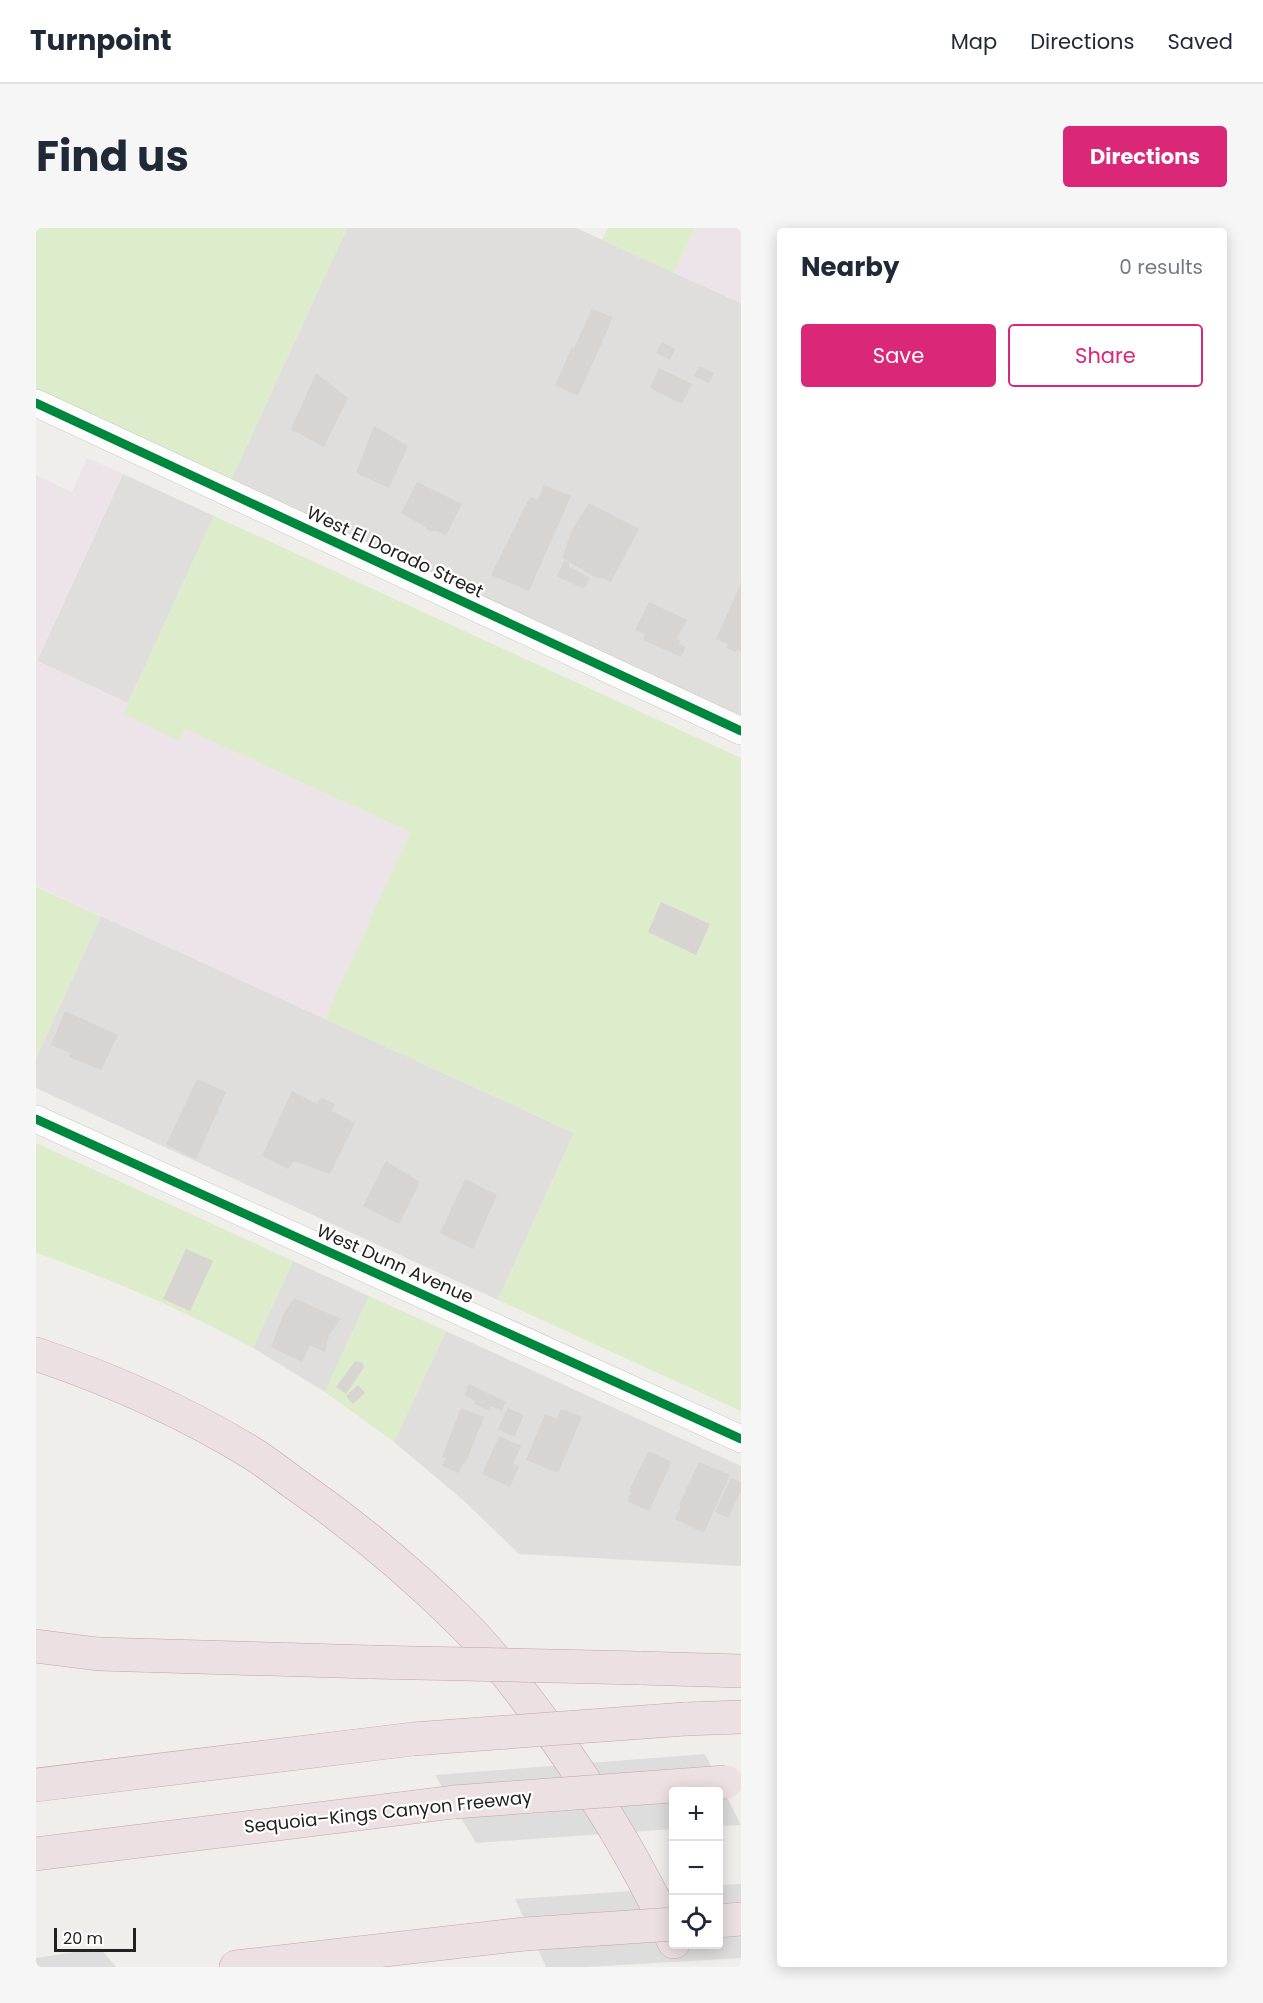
<!DOCTYPE html>
<meta charset="utf-8">
<style>
:root{--surface:#fff;--page:#f6f6f7;--text:#1f2937;--muted:#747a83;--line:#e0e1e3;--accent:#db2777}
body{margin:0;font-family:Poppins,sans-serif;background:var(--page);color:var(--text)}
.controls{position:absolute;right:18px;bottom:18px;display:grid;overflow:hidden;border-radius:6px;box-shadow:0 3px 15px #0003}
.controls button{width:54px;height:54px;display:grid;place-items:center;padding:0;border:0;border-bottom:2px solid var(--line);background:var(--surface);color:var(--text);font:30px sans-serif}
.scale{position:absolute;left:18px;bottom:15px;width:82px;box-sizing:border-box;padding-left:6px;border:3px solid #222;border-top:0;font-size:16px;line-height:21px;white-space:nowrap;color:#222;-webkit-text-stroke:4px #fff;paint-order:stroke}
.list{margin:0;padding:0;list-style:none}
h2{display:flex;justify-content:space-between;align-items:center;height:78px;margin:0;padding:0 24px;font-size:26px}
h2 small{font-size:20px;font-weight:400;color:var(--muted)}
.actions{display:flex;gap:12px;padding:18px 24px}
.actions a{flex:1;padding:14px 0;border:2px solid var(--accent);border-radius:6px;text-align:center;font-size:21px;color:var(--accent)}
.actions .main{background:var(--accent);color:#fff}
.icon{flex:none;width:33px;height:33px;fill:none;stroke:currentColor;stroke-width:2;stroke-linecap:round;stroke-linejoin:round}
.map{position:relative;flex:none;width:705px;height:1739px;overflow:hidden;border-radius:6px}
header{display:flex;align-items:center;gap:36px;box-sizing:border-box;height:84px;padding:0 30px;background:var(--surface);border-bottom:2px solid var(--line)}
header strong{font-size:28px}
nav{display:flex;gap:33px;margin-inline-start:auto;font-size:21px}
.intro{display:flex;align-items:center;justify-content:space-between;box-sizing:border-box;height:144px;padding:0 36px}
h1{margin:0;font-size:42px}
.button{padding:15px 27px;border-radius:6px;background:var(--accent);color:#fff;font-size:21px;font-weight:700}
main{display:flex;gap:36px;padding:0 36px}
aside{flex:1;background:var(--surface);border-radius:6px;box-shadow:0 3px 15px #0003}
.map>svg:first-child{display:block}
</style>
<header>
<strong>Turnpoint</strong>
<nav><a>Map</a><a>Directions</a><a>Saved</a></nav>
</header>
<div class="intro"><h1>Find us</h1><a class="button">Directions</a></div>
<main>
<div class="map">
<svg width="705" height="1739" viewBox="0 0 705 1739">
<rect width="100%" height="100%" fill="#f0eeeb"/>
<!-- residential -->
<path fill="#dfdedc" d="M 311,0 L 540,0 L 705,75 L 705,488 L 194,254 Z
M 87,246 L 178,288 L 92,475 L 1,433 Z
M 65,688 L 538,905 L 462,1072 L 0,860 L 0,830 Z
M 257,1033 L 333,1068 L 289,1164 L 217,1120 Z
M 410,1103 L 705,1238 L 705,1338 L 483,1326 L 428,1273 L 358,1214 Z"/>
<!-- industrial -->
<path fill="#ede4e9" d="M 659,0 L 705,0 L 705,75 L 638,45 Z
M 51,230 L 87,246 L 1,433 L 92,475 L 87,486 L 143,512 L 149,501 L 374,604 L 289,791 L 0,658 L 0,247 L 36,264 Z"/>
<!-- grass -->
<path fill="#ddeccb" d="M 0,0 L 311,0 L 194,254 L 0,165 Z
M 572,0 L 659,0 L 638,45 L 566,12 Z
M 178,288 L 705,530 L 705,1183 L 462,1072 L 538,905 L 289,791 L 374,604 L 149,501 L 144,513 L 87,486 Z
M 0,659 L 65,688 L 0,830 Z
M 0,915 L 257,1033 L 217,1120 C 147,1082 75,1051 0,1025 Z
M 333,1068 L 410,1103 L 358,1214 L 289,1164 Z"/>
<!-- pier -->
<path fill="#dedddd" d="M 669,1526 L 705,1597 L 683,1598 L 682,1564 L 638,1564 L 637,1601 L 440,1615 L 399,1547 Z
M 705,1656 L 705,1730 L 550,1739 L 510,1739 L 479,1671 L 637,1660 L 638,1716 L 682,1716 L 683,1657 Z
M 64,1720 L 80,1739 L 0,1739 L 0,1730 Z"/>
<!-- building -->
<path fill="#d7d4d2" d="M 556,81 L 577,89 L 542,168 L 519,157 L 536,119 L 538,120 Z
M 626,114 L 639,121 L 634,132 L 620,125 Z
M 663,138 L 678,145 L 673,155 L 658,148 Z
M 623,140 L 656,156 L 646,176 L 614,160 Z
M 280,145 L 312,170 L 288,219 L 255,201 Z
M 338,198 L 372,218 L 353,260 L 320,245 Z
M 381,254 L 426,276 L 410,307 L 398,302 L 397,304 L 390,301 L 390,299 L 365,285 Z
M 508,257 L 535,268 L 493,363 L 455,347 L 494,269 L 502,272 Z
M 553,275 L 603,301 L 575,354 L 564,349 L 563,351 L 526,330 L 537,300 Z
M 528,333 L 533,335 L 533,339 L 554,350 L 548,361 L 521,348 Z
M 705,355 L 705,423 L 702,422 L 700,424 L 690,420 L 692,416 L 680,411 Z
M 613,374 L 651,392 L 641,409 L 644,412 L 643,416 L 650,419 L 645,429 L 607,412 L 609,406 L 599,402 Z
M 625,674 L 674,696 L 660,727 L 612,704 Z
M 29,783 L 82,807 L 65,842 L 33,829 L 34,825 L 15,817 Z
M 161,851 L 190,864 L 160,931 L 130,917 Z
M 256,863 L 281,876 L 285,870 L 299,876 L 296,883 L 319,895 L 294,946 L 258,933 L 252,941 L 226,928 Z
M 350,933 L 384,954 L 363,996 L 327,978 Z
M 429,951 L 461,967 L 437,1021 L 404,1005 Z
M 150,1021 L 177,1033 L 154,1083 L 127,1071 Z
M 258,1070 L 305,1091 L 293,1107 L 289,1124 L 274,1117 L 266,1134 L 235,1119 L 248,1085 Z
M 319,1133 L 326,1135 L 328,1139 L 310,1166 L 300,1159 Z
M 433,1156 L 470,1174 L 466,1183 L 455,1178 L 453,1182 L 438,1176 L 439,1173 L 428,1167 Z
M 322,1157 L 329,1165 L 317,1176 L 310,1168 Z
M 425,1180 L 448,1189 L 429,1236 L 427,1235 L 423,1245 L 406,1238 L 410,1230 L 406,1229 Z
M 472,1180 L 488,1187 L 478,1209 L 462,1201 Z
M 525,1181 L 546,1189 L 522,1245 L 490,1232 L 509,1186 L 521,1191 Z
M 463,1208 L 485,1218 L 477,1236 L 483,1238 L 474,1259 L 446,1246 Z
M 612,1223 L 636,1234 L 613,1283 L 591,1273 L 595,1264 L 593,1263 Z
M 663,1234 L 694,1247 L 668,1305 L 639,1291 L 645,1278 L 643,1277 Z
M 695,1250 L 705,1254 L 705,1263 L 692,1290 L 679,1284 Z"/>
<g fill="none" stroke-linecap="round" stroke-linejoin="round">
<defs>
<path id="minor" d="M 0,175 L 705,503
M 0,891 L 705,1211"/>
<path id="motorway" d="M 0,1126 C 74,1151 147,1183 214,1224 C 231,1234 246,1247 262,1258 C 322,1300 377,1346 429,1398 C 459,1429 486,1465 512,1500 C 561,1568 604,1637 638,1714
M 0,1418 L 62,1426 L 335,1434
M 603,1440 L 705,1443
M 649,1491 L 705,1489
M 0,1557 L 377,1511
M 0,1626 L 418,1574
M 682,1693 L 705,1691
M 200,1739 L 489,1706"/>
</defs>
<!-- minor casing -->
<use href="#minor" stroke="#c9c8c7" stroke-width="28"/>
<!-- motorway casing -->
<use href="#motorway" stroke="#c5a2ac" stroke-width="34"/>
<!-- minor -->
<use href="#minor" stroke="#fdfcfc" stroke-width="27"/>
<!-- motorway -->
<use href="#motorway" stroke="#ece0e2" stroke-width="33"/>
<defs>
<path id="motorway-bridge" d="M 335,1434 L 603,1440
M 377,1511 L 649,1491
M 418,1574 L 690,1554
M 489,1706 L 638,1696"/>
</defs>
<!-- motorway-bridge casing -->
<use href="#motorway-bridge" stroke="#c5a2ac" stroke-width="34" stroke-linecap="butt"/>
<!-- motorway-bridge -->
<use href="#motorway-bridge" stroke="#ece0e2" stroke-width="33"/>
<defs>
<path id="cycleway" d="M 0,175 L 705,503
M 0,891 L 705,1211"/>
</defs>
<!-- cycleway casing -->
<use href="#cycleway" stroke="#fff" stroke-width="13"/>
<!-- cycleway -->
<use href="#cycleway" stroke="#00873e" stroke-width="9"/>
</g>
<g text-anchor="middle" stroke-width="4.5" stroke-linejoin="round" paint-order="stroke">
<!-- street labels -->
<g font-size="18" fill="#222" stroke="#fff">
<text transform="translate(359 324) rotate(25)" y="6">West El Dorado Street</text>
<text transform="translate(359 1036) rotate(24)" y="6">West Dunn Avenue</text>
<text transform="translate(352 1584) rotate(-6)" y="6">Sequoia–Kings Canyon Freeway</text>
</g>
</g>
</svg>
<div class="controls">
<button>+</button>
<button>−</button>
<button><svg class="icon" aria-label="locate" viewBox="0 0 24 24"><circle cx="12" cy="12" r="6"/><path d="M12 2v4M12 18v4M2 12h4M18 12h4"/></svg></button>
</div>
<div class="scale">20 m</div>
</div>
<aside>
<h2>Nearby<small>0 results</small></h2>
<ul class="list">
</ul>
<div class="actions"><a class="main">Save</a><a>Share</a></div>
</aside>
</main>
